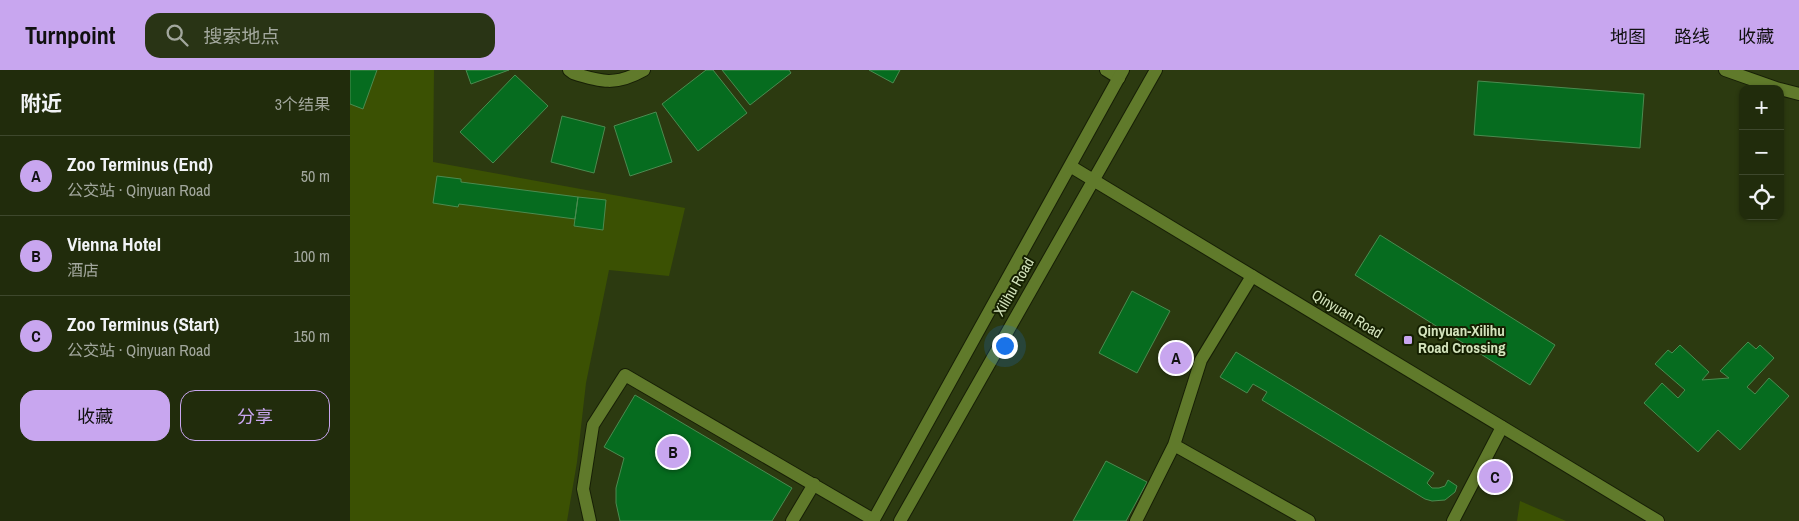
<!DOCTYPE html>
<html lang="zh">
<meta charset="utf-8">
<style>
:root{--surface:#212c0c;--page:#293415;--text:#f1f3f6;--muted:#a2a79d;--line:#3e482d;--accent:#c8a6ef}
body{margin:0;font-family:"Archivo Narrow","Noto Sans SC",sans-serif;background:var(--page);color:var(--text)}
.controls{position:absolute;right:15px;top:15px;display:grid;overflow:hidden;border-radius:10px;box-shadow:0 1px 4px #0004}
.controls button{width:45px;height:45px;display:grid;place-items:center;padding:0;border:0;border-bottom:1px solid var(--line);background:var(--surface);color:var(--text);font:25px sans-serif}
.you{position:absolute;left:654px;top:275px;width:18px;height:18px;margin:-12px;border:4px solid #fff;border-radius:50%;background:#1a73e8;box-shadow:0 0 0 8px #1a73e833}
.badge{display:grid;place-items:center;width:32px;height:32px;border-radius:50%;background:var(--accent);color:#111;font-size:16px;font-weight:700}
.pin{position:absolute;translate:-50% -50%;border:2px solid #fff;box-shadow:0 1px 5px #0006}
.list{margin:0;padding:0;list-style:none}
h2{display:flex;justify-content:space-between;align-items:center;height:65px;margin:0;padding:0 20px;font-size:21px}
h2 small{font-size:16px;font-weight:400;color:var(--muted)}
.list li{display:grid;grid-template-columns:32px 1fr auto;gap:15px;align-items:center;box-sizing:border-box;height:80px;padding:0 20px;border-top:1px solid var(--line)}
.list b{display:block;font-size:19px;white-space:nowrap}
.list p{margin:0;font-size:16px;white-space:nowrap;color:var(--muted)}
.list em{font-size:16px;font-style:normal;color:var(--muted)}
.actions{display:flex;gap:10px;padding:15px 20px}
.actions a{flex:1;padding:11px 0;border:1px solid var(--accent);border-radius:15px;text-align:center;font-size:18px;color:var(--accent)}
.actions .main{background:var(--accent);color:#111}
.icon{flex:none;width:28px;height:28px;fill:none;stroke:currentColor;stroke-width:2;stroke-linecap:round;stroke-linejoin:round}
.map{position:relative;flex:none;width:1449px;height:451px;overflow:hidden}
header{display:flex;align-items:center;gap:30px;box-sizing:border-box;height:70px;padding:0 25px;background:var(--accent);color:#111}
header strong{font-size:24px}
nav{display:flex;gap:28px;margin-inline-start:auto;font-size:18px}
.search{width:350px;height:45px;background:var(--page);display:flex;align-items:center;gap:12px;box-sizing:border-box;padding:0 18px;border-radius:15px;color:var(--muted);font-size:19px}
main{display:flex}
aside{flex:1;background:var(--surface)}
.map>svg:first-child{display:block}
</style>
<header>
<strong>Turnpoint</strong>
<div class="search"><svg class="icon" aria-label="search" viewBox="0 0 24 24"><circle cx="10" cy="10" r="6"/><path d="M15 15l6 6"/></svg>搜索地点</div>
<nav><a>地图</a><a>路线</a><a>收藏</a></nav>
</header>
<main>
<aside>
<h2>附近<small>3个结果</small></h2>
<ul class="list">
<li><span class="badge">A</span><div><b>Zoo Terminus (End)</b><p>公交站 · Qinyuan Road</p></div><em>50 m</em></li>
<li><span class="badge">B</span><div><b>Vienna Hotel</b><p>酒店</p></div><em>100 m</em></li>
<li><span class="badge">C</span><div><b>Zoo Terminus (Start)</b><p>公交站 · Qinyuan Road</p></div><em>150 m</em></li>
</ul>
<div class="actions"><a class="main">收藏</a><a>分享</a></div>
</aside>
<div class="map">
<svg width="1449" height="451" viewBox="0 0 1449 451">
<rect width="100%" height="100%" fill="#2c3a10"/>
<!-- green -->
<path fill="#3b5103" d="M 0,0 L 84,0 L 83,92 L 335,138 L 319,206 L 259,200 L 236,313 L 227,392 L 217,451 L 0,451 Z
M 1170,431 L 1216,451 L 1167,451 Z"/>
<!-- building -->
<path fill="#066c1f" stroke="#4b8b50" d="M 0,0 L 27,0 L 13,39 L 0,34 Z
M 116,0 L 159,0 L 121,14 Z
M 356,0 L 363,0 L 397,43 L 348,81 L 312,34 Z
M 372,0 L 439,0 L 441,3 L 400,35 Z
M 519,0 L 550,0 L 543,13 Z
M 165,5 L 198,36 L 143,93 L 110,62 Z
M 1128,11 L 1294,24 L 1290,78 L 1124,65 Z
M 306,42 L 322,92 L 280,106 L 264,56 Z
M 212,46 L 255,57 L 244,103 L 201,92 Z
M 87,106 L 111,109 L 111,112 L 228,127 L 225,149 L 109,134 L 108,137 L 83,133 Z
M 228,127 L 256,130 L 253,160 L 224,156 Z
M 1030,165 L 1205,275 L 1180,315 L 1005,205 Z
M 782,221 L 820,241 L 787,303 L 749,283 Z
M 1398,272 L 1406,279 L 1410,275 L 1424,288 L 1397,317 L 1405,324 L 1419,308 L 1439,326 L 1390,380 L 1368,360 L 1348,382 L 1294,333 L 1312,313 L 1328,328 L 1335,320 L 1305,294 L 1318,280 L 1322,283 L 1330,275 L 1359,302 L 1352,310 L 1379,308 L 1370,301 Z
M 886,282 L 1084,403 L 1077,413 L 1082,418 L 1089,418 L 1095,416 L 1098,410 L 1107,416 L 1105,422 L 1095,430 L 1082,431 L 1075,429 L 912,330 L 917,322 L 903,314 L 897,323 L 870,307 Z
M 285,325 L 442,418 L 422,451 L 270,451 L 266,433 L 266,418 L 274,388 L 254,377 Z
M 756,391 L 797,412 L 776,451 L 723,451 Z"/>
<g fill="none" stroke-linecap="round" stroke-linejoin="round">
<defs>
<path id="service" d="M 219,0 L 223,3 C 251,12 266,16 294,0
M 756,0 L 769,8
M 824,375 L 851,290 L 902,206
M 240,451 L 233,419 L 243,355 L 275,305 L 524,450
M 442,451 L 464,414
M 786,451 L 824,375 L 959,451
M 1103,451 L 1152,357"/>
<path id="tertiary" d="M 1375,0 L 1429,19
M 1430,19 L 1449,24
M 720,96 L 1308,451
M 523,451 L 773,0
M 550,451 L 806,0"/>
</defs>
<!-- service casing -->
<use href="#service" stroke="#171f06" stroke-width="14"/>
<!-- tertiary casing -->
<use href="#tertiary" stroke="#171f06" stroke-width="14"/>
<!-- service -->
<use href="#service" stroke="#607a2b" stroke-width="12"/>
<!-- tertiary -->
<use href="#tertiary" stroke="#607a2b" stroke-width="12"/>
</g>
<!-- markers -->
<rect fill="#c8a6ef" stroke="#152001" stroke-width="2" x="1053" y="265" width="10" height="10" rx="2.5"/>
<g text-anchor="middle" stroke-width="4" stroke-linejoin="round" paint-order="stroke">
<!-- street labels -->
<g font-size="15" fill="#d4e4bd" stroke="#152001">
<text transform="translate(664 217) rotate(-60)" y="5">Xilihu Road</text>
<text transform="translate(997 244) rotate(31)" y="5">Qinyuan Road</text>
</g>
<!-- poi labels -->
<g font-size="15" font-weight="bold" fill="#d4e4bd" stroke="#152001" text-anchor="start">
<text x="1068" y="266">Qinyuan-Xilihu<tspan x="1068" dy="17">Road Crossing</tspan></text>
</g>
</g>
</svg>
<div class="controls">
<button>+</button>
<button>−</button>
<button><svg class="icon" aria-label="locate" viewBox="0 0 24 24"><circle cx="12" cy="12" r="6"/><path d="M12 2v4M12 18v4M2 12h4M18 12h4"/></svg></button>
</div>
<div class="you"></div>
<div class="pin badge" style="left:826px;top:288px">A</div>
<div class="pin badge" style="left:323px;top:382px">B</div>
<div class="pin badge" style="left:1145px;top:407px">C</div>
</div>
</main>
